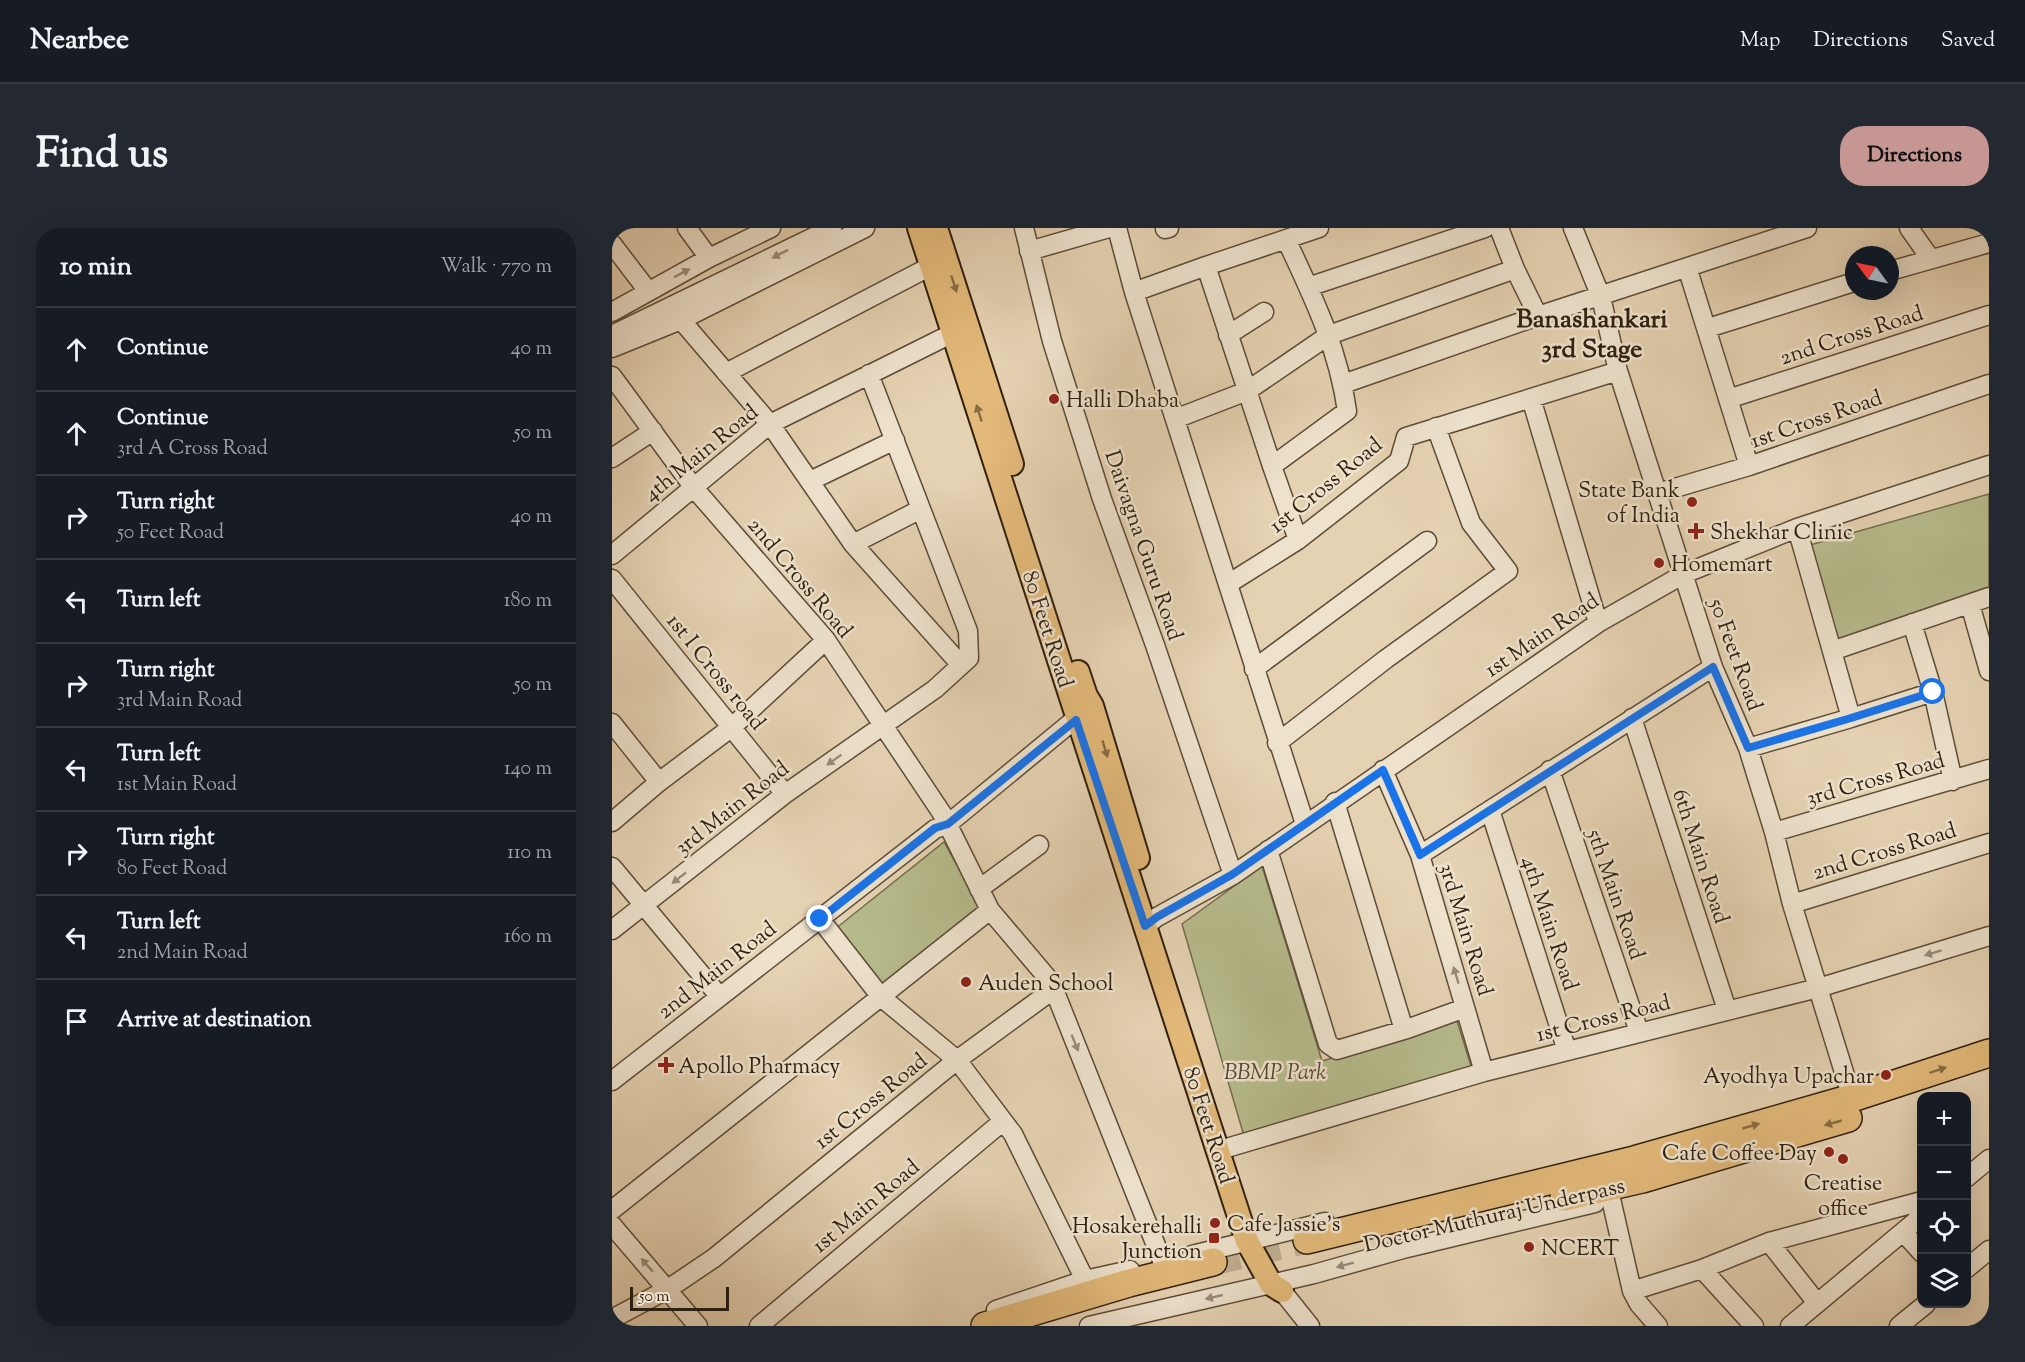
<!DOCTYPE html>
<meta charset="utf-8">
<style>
:root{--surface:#171b24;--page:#242831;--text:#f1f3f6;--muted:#9ea1a6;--line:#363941;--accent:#c59692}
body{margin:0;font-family:"Sorts Mill Goudy",serif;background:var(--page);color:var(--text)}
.controls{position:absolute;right:18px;bottom:18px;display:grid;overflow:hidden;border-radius:12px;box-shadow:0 6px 24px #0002}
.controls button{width:54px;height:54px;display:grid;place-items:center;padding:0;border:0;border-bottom:2px solid var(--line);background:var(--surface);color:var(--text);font:30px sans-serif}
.compass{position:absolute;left:1233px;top:18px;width:54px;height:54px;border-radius:50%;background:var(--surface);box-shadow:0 6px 24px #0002;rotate:303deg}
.scale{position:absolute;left:18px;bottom:15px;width:99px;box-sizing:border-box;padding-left:6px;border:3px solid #30200f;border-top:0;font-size:16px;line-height:21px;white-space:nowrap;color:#30200f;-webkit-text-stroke:4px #eee2cd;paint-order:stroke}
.stop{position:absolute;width:18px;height:18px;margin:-14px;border:4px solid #1a73e8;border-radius:50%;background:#fff}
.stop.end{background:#1a73e8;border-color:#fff;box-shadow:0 2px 6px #0008}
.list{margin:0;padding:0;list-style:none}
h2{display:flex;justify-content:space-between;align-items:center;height:78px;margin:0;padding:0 24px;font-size:26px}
h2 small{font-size:20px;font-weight:400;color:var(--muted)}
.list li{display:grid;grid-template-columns:39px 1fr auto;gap:18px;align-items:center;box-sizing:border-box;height:84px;padding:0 24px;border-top:2px solid var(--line)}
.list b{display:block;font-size:22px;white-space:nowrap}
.list p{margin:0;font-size:20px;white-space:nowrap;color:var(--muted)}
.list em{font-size:20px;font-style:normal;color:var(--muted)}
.icon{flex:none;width:33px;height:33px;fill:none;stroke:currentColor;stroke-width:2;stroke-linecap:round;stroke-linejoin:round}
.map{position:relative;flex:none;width:1377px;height:1098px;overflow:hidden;border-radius:24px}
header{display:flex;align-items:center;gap:36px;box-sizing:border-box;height:84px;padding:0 30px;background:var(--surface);border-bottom:2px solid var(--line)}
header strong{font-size:28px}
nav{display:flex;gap:33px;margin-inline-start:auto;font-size:21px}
.intro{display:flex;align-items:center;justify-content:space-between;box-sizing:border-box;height:144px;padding:0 36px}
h1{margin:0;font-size:42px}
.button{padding:15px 27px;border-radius:24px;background:var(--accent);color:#111;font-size:21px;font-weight:700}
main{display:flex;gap:36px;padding:0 36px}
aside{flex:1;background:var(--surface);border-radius:24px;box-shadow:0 6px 24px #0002}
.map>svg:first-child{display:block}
</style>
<header>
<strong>Nearbee</strong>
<nav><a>Map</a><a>Directions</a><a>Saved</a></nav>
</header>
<div class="intro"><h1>Find us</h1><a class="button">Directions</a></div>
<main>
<aside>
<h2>10 min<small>Walk · 770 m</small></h2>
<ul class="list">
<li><svg class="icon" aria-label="ahead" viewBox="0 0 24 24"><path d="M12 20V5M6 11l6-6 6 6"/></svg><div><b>Continue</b></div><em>40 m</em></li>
<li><svg class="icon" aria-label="ahead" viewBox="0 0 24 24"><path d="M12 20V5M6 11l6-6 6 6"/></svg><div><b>Continue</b><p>3rd A Cross Road</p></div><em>50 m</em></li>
<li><svg class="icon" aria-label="right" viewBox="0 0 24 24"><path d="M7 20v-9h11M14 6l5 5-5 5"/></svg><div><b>Turn right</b><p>50 Feet Road</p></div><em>40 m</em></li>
<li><svg class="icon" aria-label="left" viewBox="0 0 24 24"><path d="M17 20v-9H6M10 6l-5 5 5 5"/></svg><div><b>Turn left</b></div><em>180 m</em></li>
<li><svg class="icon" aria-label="right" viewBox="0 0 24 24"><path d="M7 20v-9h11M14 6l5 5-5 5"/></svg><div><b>Turn right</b><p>3rd Main Road</p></div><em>50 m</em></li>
<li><svg class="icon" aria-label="left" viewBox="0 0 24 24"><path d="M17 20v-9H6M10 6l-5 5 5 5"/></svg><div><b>Turn left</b><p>1st Main Road</p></div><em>140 m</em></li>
<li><svg class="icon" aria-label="right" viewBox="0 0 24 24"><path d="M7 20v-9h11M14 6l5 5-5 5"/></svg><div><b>Turn right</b><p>80 Feet Road</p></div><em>110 m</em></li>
<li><svg class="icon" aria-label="left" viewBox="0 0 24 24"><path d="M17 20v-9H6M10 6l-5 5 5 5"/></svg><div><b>Turn left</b><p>2nd Main Road</p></div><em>160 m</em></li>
<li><svg class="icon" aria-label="arrive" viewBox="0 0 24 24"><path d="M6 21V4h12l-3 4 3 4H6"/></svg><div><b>Arrive at destination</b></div></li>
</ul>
</aside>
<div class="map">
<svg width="1377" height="1098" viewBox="0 0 1377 1098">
<rect width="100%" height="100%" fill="#e5d2b2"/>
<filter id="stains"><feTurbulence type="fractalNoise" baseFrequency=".00333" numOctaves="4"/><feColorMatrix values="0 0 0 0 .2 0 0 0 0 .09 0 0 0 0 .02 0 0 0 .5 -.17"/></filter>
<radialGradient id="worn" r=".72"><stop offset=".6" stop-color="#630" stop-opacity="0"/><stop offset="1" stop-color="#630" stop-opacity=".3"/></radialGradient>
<!-- green -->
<path fill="#b6bb8c" stroke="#736e4e" stroke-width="1.5" d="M 1377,266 L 1377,363 L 1227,415 L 1198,317 Z
M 332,614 L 370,682 L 272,761 L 223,701 Z
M 650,638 L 710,833 L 845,793 L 860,841 L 632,908 L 570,696 Z"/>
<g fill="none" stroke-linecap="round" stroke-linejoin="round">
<!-- highway-tunnel -->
<path stroke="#c1ae91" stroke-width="27" stroke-dasharray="27 14" stroke-linecap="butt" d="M 601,1034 L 695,1012"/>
<defs>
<path id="minor" d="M 75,0 L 97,30
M 412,0 L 440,113 L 490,271 L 543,417 L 621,647
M 505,0 L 522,64 L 693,596
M 887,0 L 903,41 L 926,88
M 961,0 L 989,69 L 1006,143 L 1101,439 L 1136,520 L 1162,604 L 1180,676 L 1240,870
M 1297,0 L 1318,30
M 553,1 L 557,0
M 0,16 L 36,63
M 417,23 L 497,0
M 594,38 L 660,238 L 686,312
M 1075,39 L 1137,238
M 1278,43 L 1377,15
M 696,59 L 873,0
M 522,64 L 594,38 L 707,0
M 0,84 L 97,30 L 159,0
M 69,92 L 158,196 L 241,316 L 349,437
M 1096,100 L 1242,54
M 0,107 L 220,0
M 616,107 L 652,84
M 0,120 L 69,92 L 253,0
M 114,145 L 319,38
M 0,148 L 82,260 L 214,412 L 331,587 L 378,682 L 439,754 L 551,1035
M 731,156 L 926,88 L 1195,0
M 919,170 L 986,395
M 1116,171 L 1377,87
M 563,191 L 635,163 L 717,107 L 903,41
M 0,230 L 41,203
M 660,238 L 735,183 C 726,119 701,69 674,11
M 198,253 L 283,212
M 1046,265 L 1137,238 L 1377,156
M 1185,300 L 1239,490
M 241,316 L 309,281
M 0,327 L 158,196 L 341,105
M 0,351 L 173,566
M 616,356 L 686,312 L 787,233 L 794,209 L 1006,143
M 1358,376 L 1377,443
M 1300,395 L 1321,464 L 1341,553
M 1220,423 L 1377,369
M 642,441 L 815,313
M 1020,490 L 1115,782
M 0,495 L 47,554
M 665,515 L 774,431 L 896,343 L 859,295 L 824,199
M 1136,520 L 1239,490 L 1321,464
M 771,542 L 808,627 L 872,844
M 938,542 L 1027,804
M 723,574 L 792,802
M 878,582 L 955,823
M 0,594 L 47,554 L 120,499 L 214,412
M 1162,604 L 1377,541
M 656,622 L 716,816 L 725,822 L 792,802 L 853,780
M 808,627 L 1101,439
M 0,639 L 108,769
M 367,661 L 427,617
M 1180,676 L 1377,615
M 208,691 L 269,769 L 345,832 L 442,761
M 533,698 L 545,689 L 621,647 L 986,395 L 1072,346 L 1185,300 L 1377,237
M 0,702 L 173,566 L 323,461 L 357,430 L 356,403 L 257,146
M 0,853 L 323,601 L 336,596 L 473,483
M 618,919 L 872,844 L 1206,760 L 1377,708
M 1354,950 L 1377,931
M 999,971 L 1020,1063 L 1027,1076 L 1046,1098
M 0,982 L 378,682
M 0,997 L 86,1098
M 1291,1004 L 1310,1025
M 1157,1014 L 1205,1075
M 580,1027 L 713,994
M 1090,1041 L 1142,1098
M 1354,1041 L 1377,1022
M 670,1063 L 698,1098
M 1020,1063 L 1090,1041 L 1157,1014 L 1310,973
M 384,1082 L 473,1052 L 518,1042
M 0,1091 L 56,1061 L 102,1030 L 345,832 L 401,906 L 473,1052
M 147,1098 L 390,894
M 477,1098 L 702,1046 L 791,1021 L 983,975
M 1178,1098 L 1310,988
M 1287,1098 L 1314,1076"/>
<path id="major" d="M 307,0 L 635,1013 L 659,1056 L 670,1063
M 324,0 L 400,236
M 466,444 L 474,468 L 480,478 L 526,630"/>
<path id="highway" d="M 952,969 L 1030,951 L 1236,890
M 695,1012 L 1022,932 L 1240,870 L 1377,825
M 373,1098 L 517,1055 L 601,1034"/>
</defs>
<!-- minor casing -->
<use href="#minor" stroke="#5d4c38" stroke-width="21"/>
<!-- major casing -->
<use href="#major" stroke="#30200f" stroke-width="26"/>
<!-- highway casing -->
<use href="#highway" stroke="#30200f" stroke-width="30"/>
<!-- minor -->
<use href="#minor" stroke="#eee2cd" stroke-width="18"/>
<!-- major -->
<use href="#major" stroke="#e2b979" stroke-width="22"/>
<!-- highway -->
<use href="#highway" stroke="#e2b979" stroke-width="27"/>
</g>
<!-- one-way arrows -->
<defs><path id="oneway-solid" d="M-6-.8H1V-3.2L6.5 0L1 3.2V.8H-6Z" transform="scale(1.5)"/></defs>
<g fill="#988b78">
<use href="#oneway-solid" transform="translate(168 26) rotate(153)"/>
<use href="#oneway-solid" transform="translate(70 45) rotate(-28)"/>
<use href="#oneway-solid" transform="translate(222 532) rotate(145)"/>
<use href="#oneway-solid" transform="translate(67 650) rotate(142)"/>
<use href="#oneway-solid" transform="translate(1321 725) rotate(163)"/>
<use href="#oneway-solid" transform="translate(844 747) rotate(-107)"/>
<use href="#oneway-solid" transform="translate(463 815) rotate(68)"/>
<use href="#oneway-solid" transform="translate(35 1037) rotate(-131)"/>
<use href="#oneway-solid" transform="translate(733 1037) rotate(165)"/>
<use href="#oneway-solid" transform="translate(602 1069) rotate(167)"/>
</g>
<g fill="#896c44">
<use href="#oneway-solid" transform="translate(342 56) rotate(72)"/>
<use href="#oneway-solid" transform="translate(367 185) rotate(-108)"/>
<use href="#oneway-solid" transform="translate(493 521) rotate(73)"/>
<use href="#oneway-solid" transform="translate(1326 842) rotate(-18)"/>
<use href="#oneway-solid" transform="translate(1221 895) rotate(164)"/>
<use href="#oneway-solid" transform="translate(1139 898) rotate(-16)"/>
</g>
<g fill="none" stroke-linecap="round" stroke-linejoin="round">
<!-- route -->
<path stroke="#1a73e8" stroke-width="8" d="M 208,691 L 323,600 L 336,596 L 464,492 L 533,698 L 545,689 L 621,646 L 771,542 L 808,627 L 1101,439 L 1136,520 L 1239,490 L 1321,464"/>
</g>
<!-- markers -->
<g fill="#8f2418" stroke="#eee2cd" stroke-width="2">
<circle cx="442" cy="171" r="6"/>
<circle cx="1080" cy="274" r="6"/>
<path d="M1081 294h6v6h6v6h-6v6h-6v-6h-6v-6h6z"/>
<circle cx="1047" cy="335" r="6"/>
<circle cx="354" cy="754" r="6"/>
<path d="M51 828h6v6h6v6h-6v6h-6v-6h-6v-6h6z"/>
<circle cx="1274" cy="847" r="6"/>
<circle cx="1217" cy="924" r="6"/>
<circle cx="1231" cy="931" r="6"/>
<circle cx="603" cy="995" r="6"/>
<rect x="596" y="1004" width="12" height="12" rx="3"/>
<circle cx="917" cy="1019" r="6"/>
</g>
<g text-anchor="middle" stroke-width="5" stroke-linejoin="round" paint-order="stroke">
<!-- street labels -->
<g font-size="22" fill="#30200f" stroke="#eee2cd">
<text transform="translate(1239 106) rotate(-18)" y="8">2nd Cross Road</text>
<text transform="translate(1204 190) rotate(-19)" y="8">1st Cross Road</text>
<text transform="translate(88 224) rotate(-39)" y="8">4th Main Road</text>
<text transform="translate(713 256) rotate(-39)" y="8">1st Cross Road</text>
<text transform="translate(533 317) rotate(71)" y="8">Daivagna Guru Road</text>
<text transform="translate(189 349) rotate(50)" y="8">2nd Cross Road</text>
<text transform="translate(437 401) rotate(72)" y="8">80 Feet Road</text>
<text transform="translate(929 406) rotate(-34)" y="8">1st Main Road</text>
<text transform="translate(1125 426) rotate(70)" y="8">50 Feet Road</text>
<text transform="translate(105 443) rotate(51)" y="8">1st I Cross road</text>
<text transform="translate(1263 550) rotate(-16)" y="8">3rd Cross Road</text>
<text transform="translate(119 579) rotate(-38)" y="8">3rd Main Road</text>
<text transform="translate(1272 622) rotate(-17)" y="8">2nd Cross Road</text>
<text transform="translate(1090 628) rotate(72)" y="8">6th Main Road</text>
<text transform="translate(1005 666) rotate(71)" y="8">5th Main Road</text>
<text transform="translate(939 695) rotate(72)" y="8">4th Main Road</text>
<text transform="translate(855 701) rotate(73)" y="8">3rd Main Road</text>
<text transform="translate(104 741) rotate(-38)" y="8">2nd Main Road</text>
<text transform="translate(991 789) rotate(-14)" y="8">1st Cross Road</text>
<text transform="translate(258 872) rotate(-39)" y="8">1st Cross Road</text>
<text transform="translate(598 897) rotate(72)" y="8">80 Feet Road</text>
<text transform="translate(253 977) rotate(-40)" y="8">1st Main Road</text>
<text transform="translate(882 986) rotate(-13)" y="8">Doctor Muthuraj Underpass</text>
</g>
<!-- poi labels -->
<g font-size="22" fill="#30200f" stroke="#eee2cd" text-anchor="start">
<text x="454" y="179">Halli Dhaba</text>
<text x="1068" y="269" text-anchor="end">State Bank<tspan x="1068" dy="25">of India</tspan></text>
<text x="1098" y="311">Shekhar Clinic</text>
<text x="1059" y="343">Homemart</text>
<text x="366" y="762">Auden School</text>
<text x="66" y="845">Apollo Pharmacy</text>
<text x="1262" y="855" text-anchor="end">Ayodhya Upachar</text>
<text x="1205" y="932" text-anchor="end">Cafe Coffee Day</text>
<text x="1231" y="962" text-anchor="middle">Creatise<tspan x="1231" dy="25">office</tspan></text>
<text x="615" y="1003">Cafe Jassie's</text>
<text x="590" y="1005" text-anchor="end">Hosakerehalli<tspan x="590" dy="25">Junction</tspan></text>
<text x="929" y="1027">NCERT</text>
</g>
<!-- park labels -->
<g font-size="22" font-style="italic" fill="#52472e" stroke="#eee2cd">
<text x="663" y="851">BBMP Park</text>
</g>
<!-- quarter labels -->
<g font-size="26" font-weight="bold" fill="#30200f" stroke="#eee2cd">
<text x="980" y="99">Banashankari<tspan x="980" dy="30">3rd Stage</tspan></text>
</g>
</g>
<rect width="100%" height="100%" filter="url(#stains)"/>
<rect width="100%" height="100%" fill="url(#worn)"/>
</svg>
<div class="controls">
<button>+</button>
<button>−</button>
<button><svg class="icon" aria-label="locate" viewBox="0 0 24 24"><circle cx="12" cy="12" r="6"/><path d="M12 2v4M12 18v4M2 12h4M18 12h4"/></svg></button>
<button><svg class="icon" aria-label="layers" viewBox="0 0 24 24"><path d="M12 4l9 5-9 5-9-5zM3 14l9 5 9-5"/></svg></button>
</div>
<svg class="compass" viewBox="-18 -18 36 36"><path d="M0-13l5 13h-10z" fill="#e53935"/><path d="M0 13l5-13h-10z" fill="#9ea1a6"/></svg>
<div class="scale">50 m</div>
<div class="stop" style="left:1321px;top:464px"></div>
<div class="stop end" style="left:208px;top:691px"></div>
</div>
</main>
